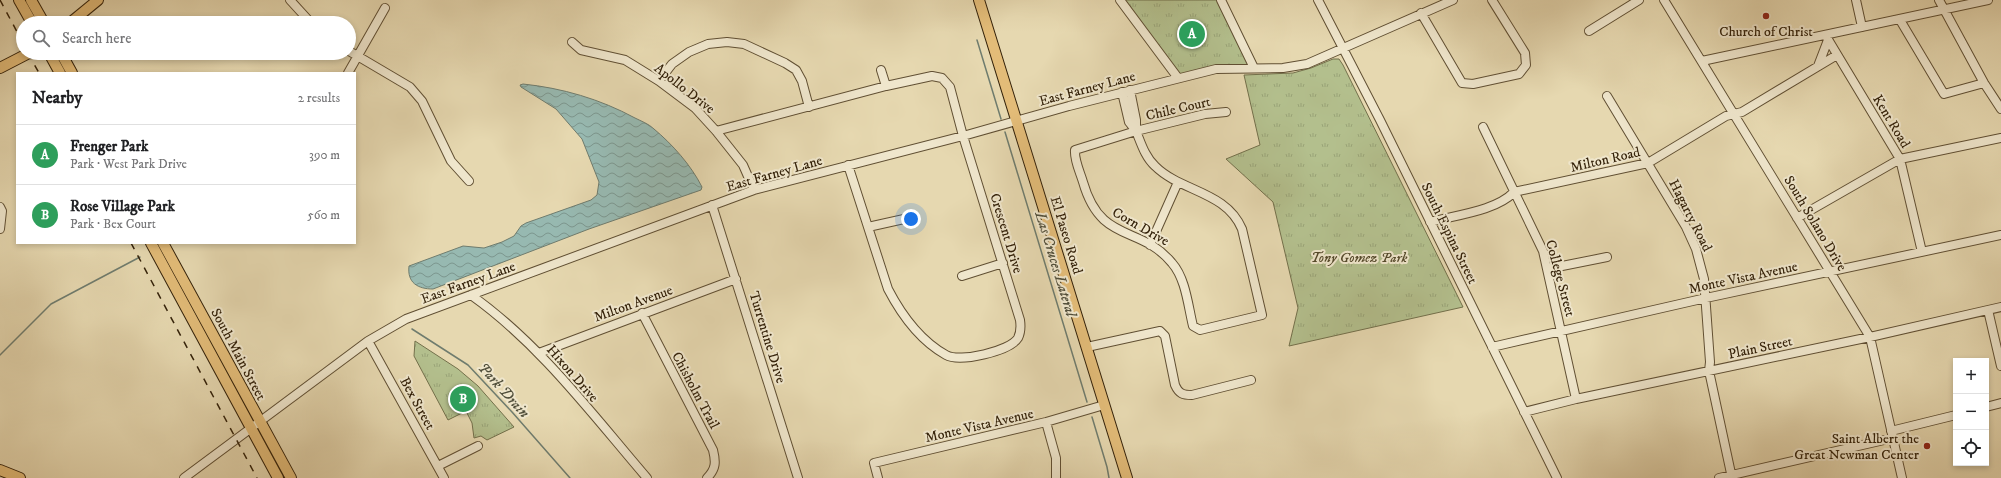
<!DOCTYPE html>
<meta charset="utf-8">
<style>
:root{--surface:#fff;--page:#f2f2f2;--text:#202124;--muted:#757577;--line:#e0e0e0;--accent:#db2777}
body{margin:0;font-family:"IM FELL DW Pica",serif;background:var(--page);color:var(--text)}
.controls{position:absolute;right:12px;bottom:12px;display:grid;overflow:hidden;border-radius:0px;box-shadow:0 2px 6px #0003}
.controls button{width:36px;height:36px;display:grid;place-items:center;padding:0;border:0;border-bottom:1px solid var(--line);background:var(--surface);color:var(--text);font:20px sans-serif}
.you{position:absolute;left:911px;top:219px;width:14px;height:14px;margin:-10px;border:3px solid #fff;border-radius:50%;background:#1a73e8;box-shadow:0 0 0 6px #1a73e833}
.badge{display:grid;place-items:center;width:26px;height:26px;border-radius:50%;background:var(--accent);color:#fff;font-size:13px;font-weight:700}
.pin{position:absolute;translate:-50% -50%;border:2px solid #fff;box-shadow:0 1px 4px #0006}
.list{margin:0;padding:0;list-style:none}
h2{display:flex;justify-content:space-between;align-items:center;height:52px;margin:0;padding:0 16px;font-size:17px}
h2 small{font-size:13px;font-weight:400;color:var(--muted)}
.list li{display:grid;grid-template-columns:26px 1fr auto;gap:12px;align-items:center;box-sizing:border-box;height:60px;padding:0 16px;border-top:1px solid var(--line)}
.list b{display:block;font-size:15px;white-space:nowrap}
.list p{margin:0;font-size:13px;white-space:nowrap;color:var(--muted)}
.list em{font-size:13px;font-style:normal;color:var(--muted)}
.icon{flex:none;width:22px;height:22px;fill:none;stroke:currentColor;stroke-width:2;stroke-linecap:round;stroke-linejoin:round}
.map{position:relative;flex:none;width:2001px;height:478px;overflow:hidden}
.search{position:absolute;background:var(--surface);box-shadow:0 2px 6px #0003;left:16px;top:16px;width:340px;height:44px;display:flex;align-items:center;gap:10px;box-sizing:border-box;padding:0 14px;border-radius:22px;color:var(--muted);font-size:15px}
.panel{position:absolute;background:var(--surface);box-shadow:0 2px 6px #0003;left:16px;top:72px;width:340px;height:172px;border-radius:0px}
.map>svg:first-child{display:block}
</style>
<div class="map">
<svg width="2001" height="478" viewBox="0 0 2001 478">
<defs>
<pattern id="grass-tufts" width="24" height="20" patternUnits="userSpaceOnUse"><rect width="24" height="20" fill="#b3bf8d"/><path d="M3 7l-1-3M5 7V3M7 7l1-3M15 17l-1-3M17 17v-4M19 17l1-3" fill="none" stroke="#9aa478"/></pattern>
<pattern id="water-waves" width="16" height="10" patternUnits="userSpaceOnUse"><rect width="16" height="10" fill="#97b9b1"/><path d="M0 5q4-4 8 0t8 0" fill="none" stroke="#7c968e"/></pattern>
</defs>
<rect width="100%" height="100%" fill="#e6d8b0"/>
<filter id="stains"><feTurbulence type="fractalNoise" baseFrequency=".005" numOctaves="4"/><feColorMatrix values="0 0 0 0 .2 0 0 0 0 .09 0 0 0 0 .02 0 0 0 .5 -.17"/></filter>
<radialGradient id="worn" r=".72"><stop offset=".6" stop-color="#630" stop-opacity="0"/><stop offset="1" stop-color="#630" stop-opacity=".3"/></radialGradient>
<!-- grass -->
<path fill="url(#grass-tufts)" stroke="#73704b" d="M 1120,0 L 1222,0 L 1254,68 L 1178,78 Z
M 1333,59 L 1339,59 L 1343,65 L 1463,307 L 1289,346 L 1298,308 L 1273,202 L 1226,159 L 1260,145 L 1244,75 L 1293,73 L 1311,68 Z
M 415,341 L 458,369 L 478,386 L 514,427 L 487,440 L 481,436 L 474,438 L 472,423 L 466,411 L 448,420 L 414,356 Z"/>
<!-- water -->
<path fill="url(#water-waves)" stroke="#6f7c6e" d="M 523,84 C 562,88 600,99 635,118 C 641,121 649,124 654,129 C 672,144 691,165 702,187 L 701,190 L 589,229 L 433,289 C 418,289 407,283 409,266 L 463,246 L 484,248 L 502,242 L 514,236 L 521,226 L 526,223 L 591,200 L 597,195 L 599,182 L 582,139 L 556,109 L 521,87 L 520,85 Z"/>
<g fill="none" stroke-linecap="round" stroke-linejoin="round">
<!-- stream -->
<path stroke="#6f7c6e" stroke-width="1.5" d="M 977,40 L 1001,119
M 1005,132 L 1087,402
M 412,329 L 468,365 L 512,412 L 570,478
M 0,355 L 51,304 L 140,257
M 1092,417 L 1107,467 L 1109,478"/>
<defs>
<path id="minor" d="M 290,0 L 311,23
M 1120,0 L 1178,78
M 1221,0 L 1254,68
M 1318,0 L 1380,120 L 1557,478
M 1664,0 L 1870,337 L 1902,478
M 1856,0 L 1862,27
M 1939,0 L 1984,83 L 2001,109
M 1421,13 L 1462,83 L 1473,84 L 1519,74 L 1526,65 L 1525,53 L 1492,0
M 1900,20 L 1944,94 L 1984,83
M 1589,31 L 1639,0
M 1826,36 L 1900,159 L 1922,252
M 572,42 L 581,50 L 625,60 L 659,81 L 695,108 L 716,131 L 743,165 L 754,190
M 349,51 L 410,87 L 422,101 L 451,161 L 469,181
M 1702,61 L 1988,0
M 1818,66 L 1828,40
M 881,70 L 886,86
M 348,73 L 385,8
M 659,81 L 672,64 L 689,52 L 708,44 L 727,42 L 744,44 L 785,63 L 796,70 L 802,81 L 809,107
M 1122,92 L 1129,122 L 1136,131 L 1136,120 L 1130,90
M 1607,96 L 1686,227 L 1696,249 L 1704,279 L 1710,362 L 1709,371 L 1732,478
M 1483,127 L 1543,251 L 1576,399
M 716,131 L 886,86 L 932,76 L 942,78 L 950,87 L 963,136 L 1020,320 C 1021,327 1021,332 1018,338 C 1010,351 960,363 946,355 C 921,341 901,314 888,289 L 848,165
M 1136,131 C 1141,143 1145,157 1155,166 C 1181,192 1226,191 1242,229 L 1262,315 L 1200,330 L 1193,326 C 1188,306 1186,279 1172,263 C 1140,224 1101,245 1083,182 C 1080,172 1074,160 1075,150 L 1136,131 L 1205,114 L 1226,112
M 712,205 L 798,478
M 0,207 L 2,211 L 0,229
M 1797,218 L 1900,159 L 2001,138
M 1430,222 C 1456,215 1496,211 1514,192 L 1648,163 L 1726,116 L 1742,112 L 1837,55
M 868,227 L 904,219 L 914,222
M 1150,245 L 1178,182
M 1547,269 L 1607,257
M 962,276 L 1003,263
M 471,295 C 540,344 592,414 647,478
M 1988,310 L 2001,366
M 642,313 L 713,450 C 716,462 716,469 707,478
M 368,341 L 444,478
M 1087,347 L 1160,331 L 1165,336 L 1175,385 C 1179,394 1183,395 1192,395 L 1251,380
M 1492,347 L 1706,298 L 2001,235
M 539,353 L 736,279
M 1986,407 L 2001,403
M 1524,412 L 1576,399 L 1870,337 L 2001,307
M 1046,422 L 1056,458 L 1056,478
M 1891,431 L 1956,415
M 438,466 L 478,446
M 184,478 L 368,341 L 406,319 L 754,190 L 963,136 L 1069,106 L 1216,69 L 1283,68 L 1307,64 L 1453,0
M 878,478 L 874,463 L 1046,422 L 1104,405
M 1719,478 L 1893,438"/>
<path id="major" d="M 19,0 L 32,23
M 31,0 L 44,23
M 979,0 L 1127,478
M 70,23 L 98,0
M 49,53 L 60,73
M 61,53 L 72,73
M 0,68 L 29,53
M 151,243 L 278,478
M 163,243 L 291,478
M 0,470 L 20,478"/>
</defs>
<!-- minor casing -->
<use href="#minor" stroke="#604f33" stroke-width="10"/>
<!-- major casing -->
<use href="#major" stroke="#332109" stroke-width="12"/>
<!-- minor -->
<use href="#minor" stroke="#efe6cc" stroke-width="8"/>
<!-- major -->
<use href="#major" stroke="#e3bc78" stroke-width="10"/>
<!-- rail -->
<path stroke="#332109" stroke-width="1.5" stroke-dasharray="7 7" stroke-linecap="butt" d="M 0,0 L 23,43
M 28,53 L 39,73
M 131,243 L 257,478"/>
</g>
<!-- markers -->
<g fill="#8f2418" stroke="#efe6cc" stroke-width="1.5">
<circle cx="1766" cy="16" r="4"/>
<circle cx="1927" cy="446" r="4"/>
</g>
<g text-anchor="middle" stroke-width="4" stroke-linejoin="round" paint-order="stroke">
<!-- poi labels -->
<g font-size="14" fill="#332109" stroke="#efe6cc">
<text x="1766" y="36">Church of Christ</text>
<text x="1919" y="443" text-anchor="end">Saint Albert the<tspan x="1919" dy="16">Great Newman Center</tspan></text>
</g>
<!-- street labels -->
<g font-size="14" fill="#332109" stroke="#efe6cc">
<text transform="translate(685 88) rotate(38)" y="5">Apollo Drive</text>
<text transform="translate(1087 88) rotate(-15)" y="5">East Farney Lane</text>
<text transform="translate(1178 108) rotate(-13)" y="5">Chile Court</text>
<text transform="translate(1892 121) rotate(59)" y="5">Kent Road</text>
<text transform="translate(1605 159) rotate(-13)" y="5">Milton Road</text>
<text transform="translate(774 173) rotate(-16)" y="5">East Farney Lane</text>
<text transform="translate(1691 215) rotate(63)" y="5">Hagarty Road</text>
<text transform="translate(1816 223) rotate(59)" y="5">South Solano Drive</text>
<text transform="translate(1141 226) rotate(30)" y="5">Corn Drive</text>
<text transform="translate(1007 233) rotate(73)" y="5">Crescent Drive</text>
<text transform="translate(1450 233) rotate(64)" y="5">South Espina Street</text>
<text transform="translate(1067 235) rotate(73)" y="5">El Paseo Road</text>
<text transform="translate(1743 277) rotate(-12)" y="5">Monte Vista Avenue</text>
<text transform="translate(1561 278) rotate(75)" y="5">College Street</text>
<text transform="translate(468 282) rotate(-20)" y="5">East Farney Lane</text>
<text transform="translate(633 303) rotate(-20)" y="5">Milton Avenue</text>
<text transform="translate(768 337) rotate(73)" y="5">Turrentine Drive</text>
<text transform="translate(1760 347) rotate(-12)" y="5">Plain Street</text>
<text transform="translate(239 354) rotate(62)" y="5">South Main Street</text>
<text transform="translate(573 373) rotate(49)" y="5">Hixon Drive</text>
<text transform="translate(696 390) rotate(62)" y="5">Chisholm Trail</text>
<text transform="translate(418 403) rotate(61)" y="5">Bex Street</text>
<text transform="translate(979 425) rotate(-13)" y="5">Monte Vista Avenue</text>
</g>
<!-- park labels -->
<g font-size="14" font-style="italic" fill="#53482a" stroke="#efe6cc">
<text x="1359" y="262">Tony Gomez Park</text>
</g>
<!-- water labels -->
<g font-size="15" font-style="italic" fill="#514f3b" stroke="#efe6cc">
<text transform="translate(1056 264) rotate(73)" y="5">Las Cruces Lateral</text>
<text transform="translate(504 390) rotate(48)" y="5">Park Drain</text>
</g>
</g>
<rect width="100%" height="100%" filter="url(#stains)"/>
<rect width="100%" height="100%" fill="url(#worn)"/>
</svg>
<div class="controls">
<button>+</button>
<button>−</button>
<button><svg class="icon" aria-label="locate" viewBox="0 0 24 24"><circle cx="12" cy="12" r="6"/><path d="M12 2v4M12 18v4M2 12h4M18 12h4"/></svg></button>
</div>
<div class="you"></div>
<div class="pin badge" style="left:1192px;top:34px;background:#2e9e5b">A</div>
<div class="pin badge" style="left:463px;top:399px;background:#2e9e5b">B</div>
<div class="search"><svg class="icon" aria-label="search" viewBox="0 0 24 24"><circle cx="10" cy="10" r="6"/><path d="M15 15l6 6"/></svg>Search here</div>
<section class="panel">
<h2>Nearby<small>2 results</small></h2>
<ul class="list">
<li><span class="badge" style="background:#2e9e5b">A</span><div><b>Frenger Park</b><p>Park · West Park Drive</p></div><em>390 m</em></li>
<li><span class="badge" style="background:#2e9e5b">B</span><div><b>Rose Village Park</b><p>Park · Bex Court</p></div><em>560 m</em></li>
</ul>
</section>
</div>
